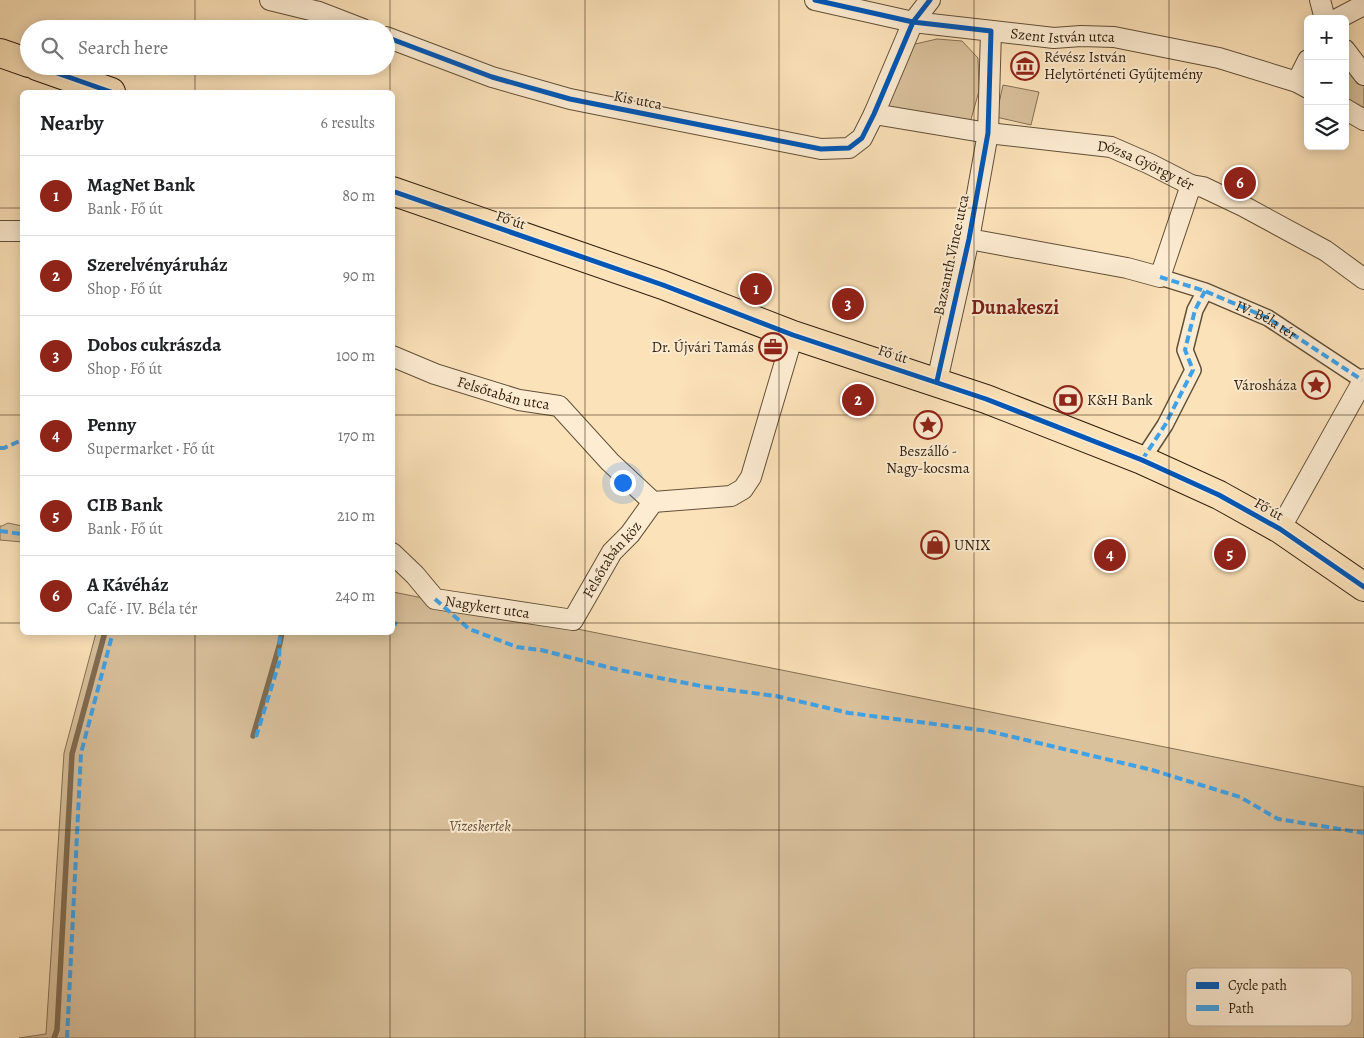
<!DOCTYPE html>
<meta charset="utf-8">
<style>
:root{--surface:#fff;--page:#f2f2f2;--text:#202124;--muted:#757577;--line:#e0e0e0;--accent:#8f2418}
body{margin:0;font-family:Alegreya,serif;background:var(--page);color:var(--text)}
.controls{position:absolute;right:15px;top:15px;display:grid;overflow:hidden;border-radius:8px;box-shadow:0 2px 12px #0003}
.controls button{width:45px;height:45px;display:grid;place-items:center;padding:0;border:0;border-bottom:1px solid var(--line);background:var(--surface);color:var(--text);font:25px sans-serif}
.you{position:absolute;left:622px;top:482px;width:18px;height:18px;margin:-12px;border:4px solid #fff;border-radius:50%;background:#1a73e8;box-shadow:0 0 0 8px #1a73e833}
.badge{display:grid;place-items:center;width:32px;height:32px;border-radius:50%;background:var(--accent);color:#fff;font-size:16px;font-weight:700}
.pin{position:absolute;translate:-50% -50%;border:2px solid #fff;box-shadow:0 1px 5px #0006}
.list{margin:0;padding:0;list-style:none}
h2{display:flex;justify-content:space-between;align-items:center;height:65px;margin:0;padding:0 20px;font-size:21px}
h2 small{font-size:16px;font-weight:400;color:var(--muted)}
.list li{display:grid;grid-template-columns:32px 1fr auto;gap:15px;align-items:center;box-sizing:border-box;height:80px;padding:0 20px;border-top:1px solid var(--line)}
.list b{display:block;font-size:19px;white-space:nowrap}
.list p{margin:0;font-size:16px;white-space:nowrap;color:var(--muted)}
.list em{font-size:16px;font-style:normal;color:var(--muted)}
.icon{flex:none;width:28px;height:28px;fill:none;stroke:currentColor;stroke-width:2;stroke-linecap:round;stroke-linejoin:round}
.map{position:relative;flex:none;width:1364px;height:1038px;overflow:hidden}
.search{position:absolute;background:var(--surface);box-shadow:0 2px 12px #0003;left:20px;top:20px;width:375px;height:55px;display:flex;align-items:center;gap:12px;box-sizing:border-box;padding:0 18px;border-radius:28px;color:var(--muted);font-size:19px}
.panel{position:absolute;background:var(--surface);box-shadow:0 2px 12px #0003;left:20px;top:90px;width:375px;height:545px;border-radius:8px}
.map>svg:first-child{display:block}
</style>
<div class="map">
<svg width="1364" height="1038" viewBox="0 0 1364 1038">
<rect width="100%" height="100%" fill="#fce2b9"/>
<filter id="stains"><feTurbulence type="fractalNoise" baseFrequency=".004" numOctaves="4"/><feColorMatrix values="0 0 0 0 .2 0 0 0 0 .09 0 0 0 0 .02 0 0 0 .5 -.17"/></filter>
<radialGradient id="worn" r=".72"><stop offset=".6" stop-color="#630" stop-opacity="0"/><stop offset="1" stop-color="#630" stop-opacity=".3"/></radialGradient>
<!-- green -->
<path fill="#d9c19c" stroke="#847054" d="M 937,39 L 962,41 L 978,58 L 979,91 L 970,123 L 882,107 L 911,45 Z
M 1345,50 L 1364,75 L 1364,120 L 1345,109 Z
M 1003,85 L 1039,92 L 1031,125 L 996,117 Z
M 8,523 L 22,526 L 22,542 L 0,540 L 0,526 L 2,526 Z
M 393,592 L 1364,787 L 1364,1038 L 19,1038 L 46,1034 L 64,753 L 96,633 L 392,632 Z"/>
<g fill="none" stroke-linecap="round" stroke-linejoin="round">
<!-- stream -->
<path stroke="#806c51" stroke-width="5.5" d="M 253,736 L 280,643 L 282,632
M 54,1038 L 57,1030 L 72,754 L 105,632"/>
<defs>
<path id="pedestrian" d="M 1160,277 L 1205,291 L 1268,318 L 1362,380
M 1142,460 L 1165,425 L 1193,370 L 1185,350 L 1195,310 L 1205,291"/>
<g id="minor">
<path d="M 270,0 L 319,12 L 363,29"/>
<path id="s1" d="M 815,0 L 913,22 L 1054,38 L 1081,36 L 1114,37 L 1219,58 L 1297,82 L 1308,88"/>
<path d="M 1320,0 L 1325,19"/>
<path d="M 1337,19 L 1358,8 L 1364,2"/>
<path d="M 386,37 L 492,77 L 570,99 L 821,149 L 849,148 L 862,138 L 874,114 L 913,22 L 930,0"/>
<path d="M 1345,50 L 1364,75"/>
<path d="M 1297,82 L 1308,60"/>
<path d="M 1345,109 L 1364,120"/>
<path id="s2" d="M 874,114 L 988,133 L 1111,147 L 1150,164 L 1191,185 L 1203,187 L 1243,206 L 1326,251 L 1364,279"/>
<path d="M 0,231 L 22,231"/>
<path d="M 969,239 L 1127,268 L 1160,277 L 1191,185"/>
<path id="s3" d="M 392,356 L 435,374 L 519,400 L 559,406 L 610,462 L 653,502 L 731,496 L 743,489 L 751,477 L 793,335"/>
<path d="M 937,381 L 969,239 L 988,133 L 991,31"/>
<path d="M 1280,529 L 1364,379"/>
<path id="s4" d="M 392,553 L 415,575 L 435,599 L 573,620 L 612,552 L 630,534 L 653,502"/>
</g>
<path id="primary" d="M 0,53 L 29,63
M 37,66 L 111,92
M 392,191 L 663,285 L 793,335 L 986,399 L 1142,460 L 1219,495 L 1280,529 L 1364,587"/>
</defs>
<!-- pedestrian casing -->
<use href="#pedestrian" stroke="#625038" stroke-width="18"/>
<!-- minor casing -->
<use href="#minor" stroke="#625038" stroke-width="22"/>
<!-- primary casing -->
<use href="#primary" stroke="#2f1f0d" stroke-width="30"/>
<!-- pedestrian -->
<use href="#pedestrian" stroke="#fdecd2" stroke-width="15"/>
<!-- minor -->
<use href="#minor" stroke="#fdecd2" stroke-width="20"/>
<!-- primary -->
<use href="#primary" stroke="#fce2b9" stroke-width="28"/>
<!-- quiet -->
<g stroke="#3ea2e9" stroke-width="4" stroke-dasharray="8 4" stroke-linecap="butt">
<path id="s5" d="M 1160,277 L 1205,291 L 1268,318 L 1362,380"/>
<path d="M 0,448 L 4,448 L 22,440"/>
<path d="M 1142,460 L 1165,425 L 1193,370 L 1185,350 L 1195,310 L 1205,291"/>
<path d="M 0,531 L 22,534"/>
<path d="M 435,599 L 469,629 L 517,647 L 541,650 L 619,670 L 706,687 L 776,696 L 849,713 L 988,731 L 1152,770 L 1240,797 L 1278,819 L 1364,833"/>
<path d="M 392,623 L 397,624"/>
<path d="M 256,737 L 279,663 L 280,632"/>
<path d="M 67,1038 L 81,753 L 113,632"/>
</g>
<defs>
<path id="cycleway" d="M 815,0 L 913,22 L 991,31 L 988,133 L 969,239 L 937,381
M 386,37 L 492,77 L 570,99 L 821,149 L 849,148 L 862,138 L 874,114 L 913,22 L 930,0
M 37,66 L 111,92
M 392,191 L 663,285 L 793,335 L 986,399 L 1142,460 L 1219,495 L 1280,529 L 1364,587"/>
</defs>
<!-- cycleway casing -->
<use href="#cycleway" stroke="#fdecd2" stroke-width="8"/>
<!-- cycleway -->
<use href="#cycleway" stroke="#0057b8" stroke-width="5"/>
</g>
<!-- grid -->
<path fill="none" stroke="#2f1f0d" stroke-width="1" stroke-opacity="0.55" d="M 195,0 L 195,29M 390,0 L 390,92M 585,0 L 585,1038M 779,0 L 779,1038M 974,0 L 974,1038M 1169,0 L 1169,1038M 195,66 L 195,92M 0,208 L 22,208M 392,208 L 1364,208M 0,415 L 22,415M 392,415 L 1364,415M 0,623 L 22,623M 392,623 L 1364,623M 195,632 L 195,1038M 390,632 L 390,1038M 0,830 L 1364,830"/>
<!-- icons -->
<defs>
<symbol id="museum-ring" viewBox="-11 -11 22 22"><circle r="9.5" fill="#fdecd2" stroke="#8f2418" stroke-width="1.5"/><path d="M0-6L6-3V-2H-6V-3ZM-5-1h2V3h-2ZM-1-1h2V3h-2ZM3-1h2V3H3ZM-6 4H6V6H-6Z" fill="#8f2418"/></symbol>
<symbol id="office-ring" viewBox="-11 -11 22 22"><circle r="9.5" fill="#fdecd2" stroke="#8f2418" stroke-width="1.5"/><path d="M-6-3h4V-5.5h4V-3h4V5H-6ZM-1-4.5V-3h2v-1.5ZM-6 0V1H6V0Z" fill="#8f2418"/></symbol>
<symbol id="sight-ring" viewBox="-11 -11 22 22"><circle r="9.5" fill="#fdecd2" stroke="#8f2418" stroke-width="1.5"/><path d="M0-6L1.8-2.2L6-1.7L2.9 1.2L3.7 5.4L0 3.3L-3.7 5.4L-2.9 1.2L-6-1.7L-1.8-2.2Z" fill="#8f2418"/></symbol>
<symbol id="bank-ring" viewBox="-11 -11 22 22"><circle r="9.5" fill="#fdecd2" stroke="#8f2418" stroke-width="1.5"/><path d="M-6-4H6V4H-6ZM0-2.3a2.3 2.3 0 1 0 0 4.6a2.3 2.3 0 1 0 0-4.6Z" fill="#8f2418"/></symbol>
<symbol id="shop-ring" viewBox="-11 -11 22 22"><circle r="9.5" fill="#fdecd2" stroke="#8f2418" stroke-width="1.5"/><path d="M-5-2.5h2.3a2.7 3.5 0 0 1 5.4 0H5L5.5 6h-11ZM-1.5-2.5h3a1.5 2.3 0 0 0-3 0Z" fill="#8f2418"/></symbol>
</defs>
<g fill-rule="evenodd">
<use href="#museum-ring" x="1009" y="50" width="32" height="32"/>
<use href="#office-ring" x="757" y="331" width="32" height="32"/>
<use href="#sight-ring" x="1300" y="369" width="32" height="32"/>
<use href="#bank-ring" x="1052" y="384" width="32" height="32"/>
<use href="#sight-ring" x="912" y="409" width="32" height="32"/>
<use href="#shop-ring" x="919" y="529" width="32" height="32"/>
</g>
<g text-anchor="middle" stroke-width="4" stroke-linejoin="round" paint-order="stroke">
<!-- street labels -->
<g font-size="15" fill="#2f1f0d" stroke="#fdecd2">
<text dy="5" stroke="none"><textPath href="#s1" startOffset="251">Szent István utca</textPath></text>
<text transform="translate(638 100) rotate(11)" y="5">Kis utca</text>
<text dy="5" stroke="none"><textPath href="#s2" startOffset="278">Dózsa György tér</textPath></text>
<text transform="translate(511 220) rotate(19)" y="5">Fő út</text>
<text transform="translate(951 255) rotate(-78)" y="5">Bazsanth Vince utca</text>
<text dy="5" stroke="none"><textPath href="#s5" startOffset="115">IV. Béla tér</textPath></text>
<text transform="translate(893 354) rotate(18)" y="5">Fő út</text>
<text dy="5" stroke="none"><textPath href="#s3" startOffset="118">Felsőtabán utca</textPath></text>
<text transform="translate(1269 509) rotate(30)" y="5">Fő út</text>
<text dy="5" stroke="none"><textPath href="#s4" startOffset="275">Felsőtabán köz</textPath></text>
<text dy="5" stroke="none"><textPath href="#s4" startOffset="116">Nagykert utca</textPath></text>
</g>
<!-- poi labels -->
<g font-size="15" fill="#2f1f0d" stroke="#fdecd2" text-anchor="start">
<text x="1044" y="62">Révész István<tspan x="1044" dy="17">Helytörténeti Gyűjtemény</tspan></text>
<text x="754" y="352" text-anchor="end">Dr. Újvári Tamás</text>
<text x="1297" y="390" text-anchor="end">Városháza</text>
<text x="1087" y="405">K&amp;H Bank</text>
<text x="928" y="456" text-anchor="middle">Beszálló -<tspan x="928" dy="17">Nagy-kocsma</tspan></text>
<text x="954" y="550">UNIX</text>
</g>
<!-- park labels -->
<g font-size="15" font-style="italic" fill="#625038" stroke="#fdecd2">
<text x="480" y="831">Vizeskertek</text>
</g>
<!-- district labels -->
<g font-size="20" font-weight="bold" fill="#7a1f14" stroke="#fdecd2">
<text x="1015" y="314">Dunakeszi</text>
</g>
</g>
<!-- legend -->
<rect x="1186" y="968" width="166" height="58" rx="8" fill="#fdecd2" stroke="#bfae97" stroke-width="1"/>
<rect x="1196" y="982" width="23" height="7" fill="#0057b8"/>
<rect x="1196" y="1005" width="23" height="6" fill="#3ea2e9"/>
<g font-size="14" fill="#2f1f0d">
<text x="1228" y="990">Cycle path</text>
<text x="1228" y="1013">Path</text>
</g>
<rect width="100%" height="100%" filter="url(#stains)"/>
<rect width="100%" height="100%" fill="url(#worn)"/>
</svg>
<div class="controls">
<button>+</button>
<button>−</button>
<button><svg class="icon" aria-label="layers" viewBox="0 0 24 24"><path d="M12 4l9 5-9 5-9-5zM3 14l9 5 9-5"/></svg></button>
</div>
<div class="you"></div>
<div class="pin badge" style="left:756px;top:289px">1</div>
<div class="pin badge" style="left:858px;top:400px">2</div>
<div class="pin badge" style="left:848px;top:304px">3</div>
<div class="pin badge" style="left:1110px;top:555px">4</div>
<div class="pin badge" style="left:1230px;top:554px">5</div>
<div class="pin badge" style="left:1240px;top:183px">6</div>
<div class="search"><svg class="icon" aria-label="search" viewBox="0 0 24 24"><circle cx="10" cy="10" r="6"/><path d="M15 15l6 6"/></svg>Search here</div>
<section class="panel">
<h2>Nearby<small>6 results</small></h2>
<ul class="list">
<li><span class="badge">1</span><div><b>MagNet Bank</b><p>Bank · Fő út</p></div><em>80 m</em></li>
<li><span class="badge">2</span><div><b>Szerelvényáruház</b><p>Shop · Fő út</p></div><em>90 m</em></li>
<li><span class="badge">3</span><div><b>Dobos cukrászda</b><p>Shop · Fő út</p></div><em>100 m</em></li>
<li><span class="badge">4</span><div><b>Penny</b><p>Supermarket · Fő út</p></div><em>170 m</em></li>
<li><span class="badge">5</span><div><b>CIB Bank</b><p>Bank · Fő út</p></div><em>210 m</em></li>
<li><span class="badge">6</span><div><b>A Kávéház</b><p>Café · IV. Béla tér</p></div><em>240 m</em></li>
</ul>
</section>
</div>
